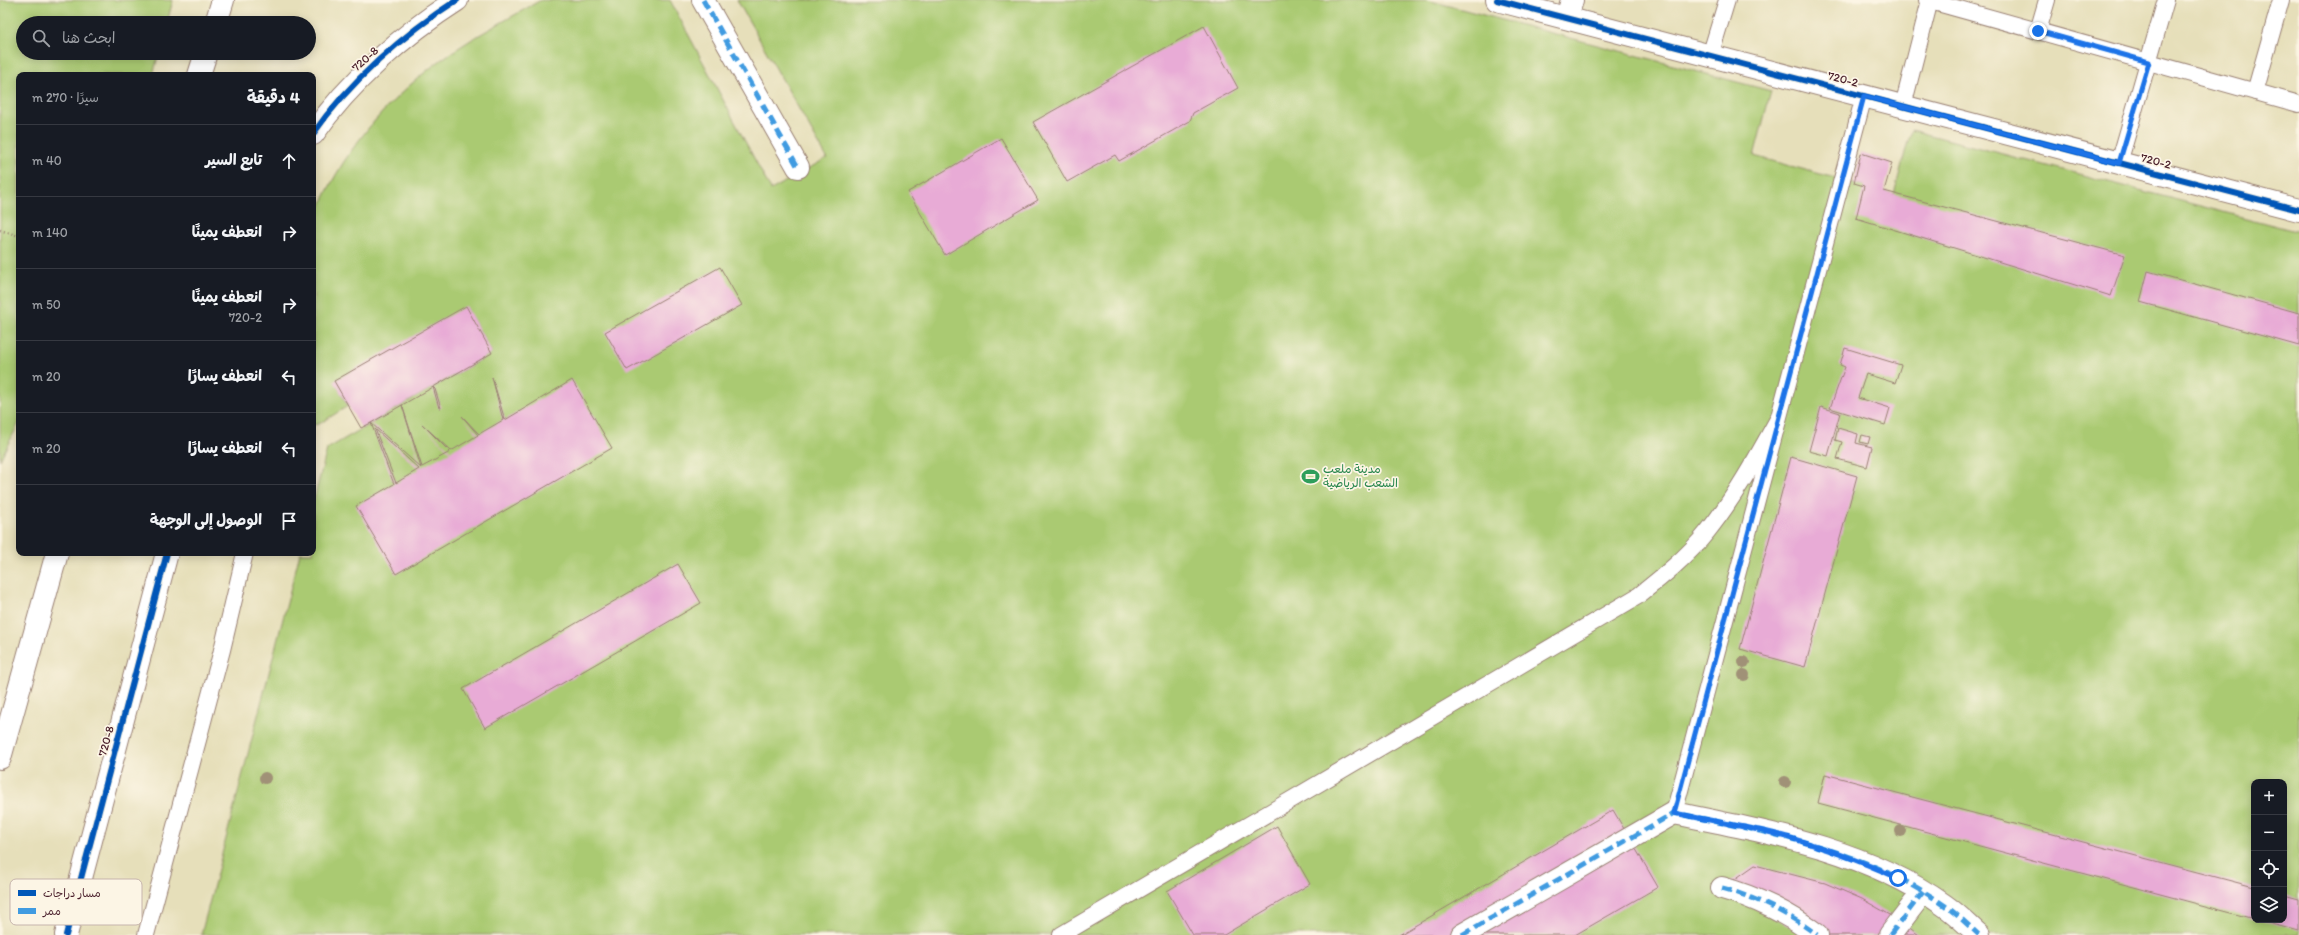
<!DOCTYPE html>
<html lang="ar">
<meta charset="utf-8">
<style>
:root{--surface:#171b24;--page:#20242c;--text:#f1f3f6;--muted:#9ea1a6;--line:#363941}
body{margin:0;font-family:Itim,"Playpen Sans Arabic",sans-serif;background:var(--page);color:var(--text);direction:rtl}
.controls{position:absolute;right:12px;bottom:12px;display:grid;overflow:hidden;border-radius:8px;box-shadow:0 2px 10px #0003}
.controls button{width:36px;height:36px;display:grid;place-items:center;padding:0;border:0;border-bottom:1px solid var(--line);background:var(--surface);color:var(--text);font:20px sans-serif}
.stop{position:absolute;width:12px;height:12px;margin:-9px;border:3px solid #1a73e8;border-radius:50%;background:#fff}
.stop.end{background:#1a73e8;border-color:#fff;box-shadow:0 1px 4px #0008}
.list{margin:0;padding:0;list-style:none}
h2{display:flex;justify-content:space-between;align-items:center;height:52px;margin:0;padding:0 16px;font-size:17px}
h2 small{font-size:13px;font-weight:400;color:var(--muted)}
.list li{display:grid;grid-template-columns:26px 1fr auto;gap:12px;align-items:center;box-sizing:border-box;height:72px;padding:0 16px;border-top:1px solid var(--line)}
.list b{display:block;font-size:15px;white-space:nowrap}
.list p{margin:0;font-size:13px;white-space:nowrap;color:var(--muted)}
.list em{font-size:13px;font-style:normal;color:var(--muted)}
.icon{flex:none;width:22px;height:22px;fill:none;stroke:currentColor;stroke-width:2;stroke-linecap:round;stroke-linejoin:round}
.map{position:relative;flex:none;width:2299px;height:935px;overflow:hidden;direction:ltr}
.search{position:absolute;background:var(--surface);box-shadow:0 2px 10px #0003;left:16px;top:16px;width:300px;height:44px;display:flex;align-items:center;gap:10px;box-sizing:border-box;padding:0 14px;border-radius:22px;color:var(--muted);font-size:15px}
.panel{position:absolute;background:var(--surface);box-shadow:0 2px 10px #0003;left:16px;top:72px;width:300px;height:484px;border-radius:8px;direction:rtl}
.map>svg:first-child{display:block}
</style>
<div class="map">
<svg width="2299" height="935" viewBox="0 0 2299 935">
<rect width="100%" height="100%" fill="#fcf5e5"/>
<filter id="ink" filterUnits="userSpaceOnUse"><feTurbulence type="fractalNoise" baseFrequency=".025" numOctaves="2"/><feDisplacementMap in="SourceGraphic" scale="8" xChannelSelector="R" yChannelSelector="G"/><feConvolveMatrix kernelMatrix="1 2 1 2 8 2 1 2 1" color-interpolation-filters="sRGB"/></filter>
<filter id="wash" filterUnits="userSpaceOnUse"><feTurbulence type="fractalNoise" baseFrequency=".012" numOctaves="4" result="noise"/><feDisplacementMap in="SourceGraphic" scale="16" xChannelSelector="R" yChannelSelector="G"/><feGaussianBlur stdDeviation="0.9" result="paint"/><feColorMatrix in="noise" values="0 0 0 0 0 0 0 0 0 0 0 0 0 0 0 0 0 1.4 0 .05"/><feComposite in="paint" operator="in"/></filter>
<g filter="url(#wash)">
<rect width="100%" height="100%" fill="#e6dfba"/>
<!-- green -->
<path fill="#aaca72" stroke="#7a744e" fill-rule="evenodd" d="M 0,0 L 173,0 L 167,23 L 23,23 L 23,53 L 159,53 L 153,75 L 19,75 L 19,423 L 0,460 Z
M 541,0 L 670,0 L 771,190 L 827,158 L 737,0 L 1427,0 L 1771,91 L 1754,156 L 1894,194 L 1911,130 L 2299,232 L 2299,935 L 201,935 L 300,553 L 313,553 L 313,503 L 327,449 L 492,353 L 466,307 L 335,381 L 348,406 L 319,424 L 313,425 L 313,225 C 337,155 391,94 452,52 C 480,33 512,17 541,0 ZM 2254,782 L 2284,782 L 2284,920 L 2254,920 Z"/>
<g id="blocks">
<!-- building -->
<path fill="#e8abd6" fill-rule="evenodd" d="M 1204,26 L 1238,88 L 1193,113 L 1190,121 L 1119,161 L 1115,155 L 1067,182 L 1033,122 Z
M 1001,138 L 1038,200 L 945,255 L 908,192 Z
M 1861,153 L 1892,163 L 1884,191 L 2125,255 L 2111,296 L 1856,218 L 1864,186 L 1854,183 Z
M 720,267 L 742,305 L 627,370 L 605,332 Z
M 2148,271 L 2299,313 L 2299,346 L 2140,302 Z
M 466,306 L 492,353 L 371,423 L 421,468 L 402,405 L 422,467 L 450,452 L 421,423 L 451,451 L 478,435 L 462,416 L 479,434 L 503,420 L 492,377 L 505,420 L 572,380 L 612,448 L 396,574 L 356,506 L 394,484 L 371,423 L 361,428 L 334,381 ZM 375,429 L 419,469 L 396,483 Z
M 1845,348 L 1901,365 L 1895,383 L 1866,374 L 1858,398 L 1890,408 L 1885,425 L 1830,408 L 1845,367 L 1840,365 Z
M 433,387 L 435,389 L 441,408 L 439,408 Z
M 1821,407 L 1840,413 L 1828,456 L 1809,451 Z
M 1838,428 L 1858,434 L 1856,443 L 1872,447 L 1867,467 L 1837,459 L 1842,442 L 1835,440 Z
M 1862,435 L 1870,437 L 1868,444 L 1860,442 Z
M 1791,457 L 1857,476 L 1805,667 L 1740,649 Z
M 678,564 L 701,603 L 485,728 L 463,689 Z
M 1825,774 L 2254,887 L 2254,919 L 1818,803 Z
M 1613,810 L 1658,887 L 1575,935 L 1399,935 Z
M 1277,826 L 1310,884 L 1224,935 L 1193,935 L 1167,891 Z
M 1755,865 L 1825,883 L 1862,899 L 1899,920 L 1919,935 L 1811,935 L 1718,891 Z
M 2284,895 L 2299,899 L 2299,930 L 2261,920 L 2284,920 Z"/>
</g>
</g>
<g filter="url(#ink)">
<use href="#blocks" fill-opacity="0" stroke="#987f72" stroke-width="1"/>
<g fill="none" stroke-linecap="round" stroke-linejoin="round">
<defs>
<path id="lane" d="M 1927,0 L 2299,104
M 2038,31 L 2047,0
M 1710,56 L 1727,0
M 2255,92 L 2281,0
M 1903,106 L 1930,0
M 2119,163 L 2166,0
M 1674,813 L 1864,96
M 146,935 L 222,650 L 245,553
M 1061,935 L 1638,596 C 1662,577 1687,557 1707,532 C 1735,497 1757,457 1779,417"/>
<path id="street" d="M 703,0 L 798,167
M 1497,0 L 2299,210
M 1567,18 L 1572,0
M 216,23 L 223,0
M 199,75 L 206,53
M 313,134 C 348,83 405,33 457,0
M 0,758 L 57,553
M 1722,888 C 1755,897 1790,914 1817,935
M 66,935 L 167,553
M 1462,935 L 1674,813 C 1767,832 1865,849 1944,905 C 1957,914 1968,925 1979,935
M 1890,935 L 1923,892"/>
</defs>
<!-- lane casing -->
<use href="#lane" stroke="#987f72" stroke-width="18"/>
<!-- street casing -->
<use href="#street" stroke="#987f72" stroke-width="24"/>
<!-- path -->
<path stroke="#987f72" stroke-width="2.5" stroke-dasharray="1 3" stroke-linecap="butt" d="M 0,230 L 19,236"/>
<!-- lane -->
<use href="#lane" stroke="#fff" stroke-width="16"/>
<!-- street -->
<use href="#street" stroke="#fff" stroke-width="22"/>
<!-- quiet -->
<path stroke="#409be1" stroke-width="5" stroke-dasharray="10 5" stroke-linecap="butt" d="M 703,0 L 798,167
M 1722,888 C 1755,897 1790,914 1817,935
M 1462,935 L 1674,813 C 1767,832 1865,849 1944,905 C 1957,914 1968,925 1979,935
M 1890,935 L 1923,892"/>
<defs>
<path id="cycleway" d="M 1497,0 L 2299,210
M 313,134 C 348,83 405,33 457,0
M 66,935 L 167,553"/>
</defs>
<!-- cycleway casing -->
<use href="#cycleway" stroke="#fcf5e5" stroke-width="8"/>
<!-- cycleway -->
<use href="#cycleway" stroke="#0057b8" stroke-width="6"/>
</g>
<!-- trees -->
<g fill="#a09177">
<circle cx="1744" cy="662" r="6"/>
<circle cx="1744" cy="675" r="6"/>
<circle cx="265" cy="778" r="6"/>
<circle cx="1785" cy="782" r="6"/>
<circle cx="1901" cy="831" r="6"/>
</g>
</g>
<g fill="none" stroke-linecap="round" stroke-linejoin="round" filter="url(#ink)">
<!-- route -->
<path stroke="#1a73e8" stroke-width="5" d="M 1898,878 C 1858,860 1818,845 1776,834 C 1743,826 1708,820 1674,813 L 1864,96 L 2119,163 L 2149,62 L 2038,31"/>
</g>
<!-- icons -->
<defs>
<symbol id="stadium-bare" viewBox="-9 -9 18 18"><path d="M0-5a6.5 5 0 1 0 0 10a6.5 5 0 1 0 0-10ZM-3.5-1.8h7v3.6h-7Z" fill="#2e9e5b" stroke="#fcf5e5" stroke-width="2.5" paint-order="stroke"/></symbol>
</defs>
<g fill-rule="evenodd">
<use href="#stadium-bare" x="1298" y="464" width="25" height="25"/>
</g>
<g text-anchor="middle" stroke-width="3.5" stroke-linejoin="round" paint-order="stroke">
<!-- street labels -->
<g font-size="12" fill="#4a1f2b" stroke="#fcf5e5">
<text transform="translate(365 59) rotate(-42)" y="4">720-8</text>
<text transform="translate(1843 79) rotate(15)" y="4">720-2</text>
<text transform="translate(2156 161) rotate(15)" y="4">720-2</text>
<text transform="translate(106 741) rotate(-75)" y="4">720-8</text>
</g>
<!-- leisure labels -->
<g font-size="12" fill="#27864d" stroke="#fcf5e5" text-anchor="start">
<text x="1323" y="473">مدينة ملعب<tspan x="1323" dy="14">الشعب الرياضية</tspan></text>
</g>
</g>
<!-- legend -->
<rect x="10" y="879" width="132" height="46" rx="6" fill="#fcf5e5" stroke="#c7b5ad" stroke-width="1"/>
<rect x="18" y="890" width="18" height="6" fill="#0057b8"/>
<rect x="18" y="908" width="18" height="6" fill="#409be1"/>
<g font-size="11" fill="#4a1f2b">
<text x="43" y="897">مسار دراجات</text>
<text x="43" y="915">ممر</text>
</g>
</svg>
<div class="controls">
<button>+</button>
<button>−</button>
<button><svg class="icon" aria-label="locate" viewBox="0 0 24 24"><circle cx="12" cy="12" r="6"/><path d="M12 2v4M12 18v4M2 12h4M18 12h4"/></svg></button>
<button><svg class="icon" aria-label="layers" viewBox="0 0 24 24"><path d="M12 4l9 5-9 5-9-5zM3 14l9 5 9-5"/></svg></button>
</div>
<div class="stop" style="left:1898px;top:878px"></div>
<div class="stop end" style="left:2038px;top:31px"></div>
<div class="search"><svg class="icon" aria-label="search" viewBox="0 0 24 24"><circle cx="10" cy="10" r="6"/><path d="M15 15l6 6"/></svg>ابحث هنا</div>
<section class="panel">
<h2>4 دقيقة<small>سيرًا · 270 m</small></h2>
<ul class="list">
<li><svg class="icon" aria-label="ahead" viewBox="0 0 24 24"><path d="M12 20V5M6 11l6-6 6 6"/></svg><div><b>تابع السير</b></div><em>40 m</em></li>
<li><svg class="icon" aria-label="right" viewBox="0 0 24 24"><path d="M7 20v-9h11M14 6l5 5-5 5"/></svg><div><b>انعطف يمينًا</b></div><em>140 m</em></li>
<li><svg class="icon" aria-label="right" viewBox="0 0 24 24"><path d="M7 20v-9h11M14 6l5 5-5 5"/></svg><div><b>انعطف يمينًا</b><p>720-2</p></div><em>50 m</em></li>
<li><svg class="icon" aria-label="left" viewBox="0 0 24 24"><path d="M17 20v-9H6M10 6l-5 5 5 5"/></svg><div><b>انعطف يسارًا</b></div><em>20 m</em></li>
<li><svg class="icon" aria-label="left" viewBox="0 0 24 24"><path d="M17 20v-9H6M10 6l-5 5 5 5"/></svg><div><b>انعطف يسارًا</b></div><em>20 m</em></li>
<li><svg class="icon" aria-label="arrive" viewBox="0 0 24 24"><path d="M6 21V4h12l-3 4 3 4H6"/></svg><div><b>الوصول إلى الوجهة</b></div></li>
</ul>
</section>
</div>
